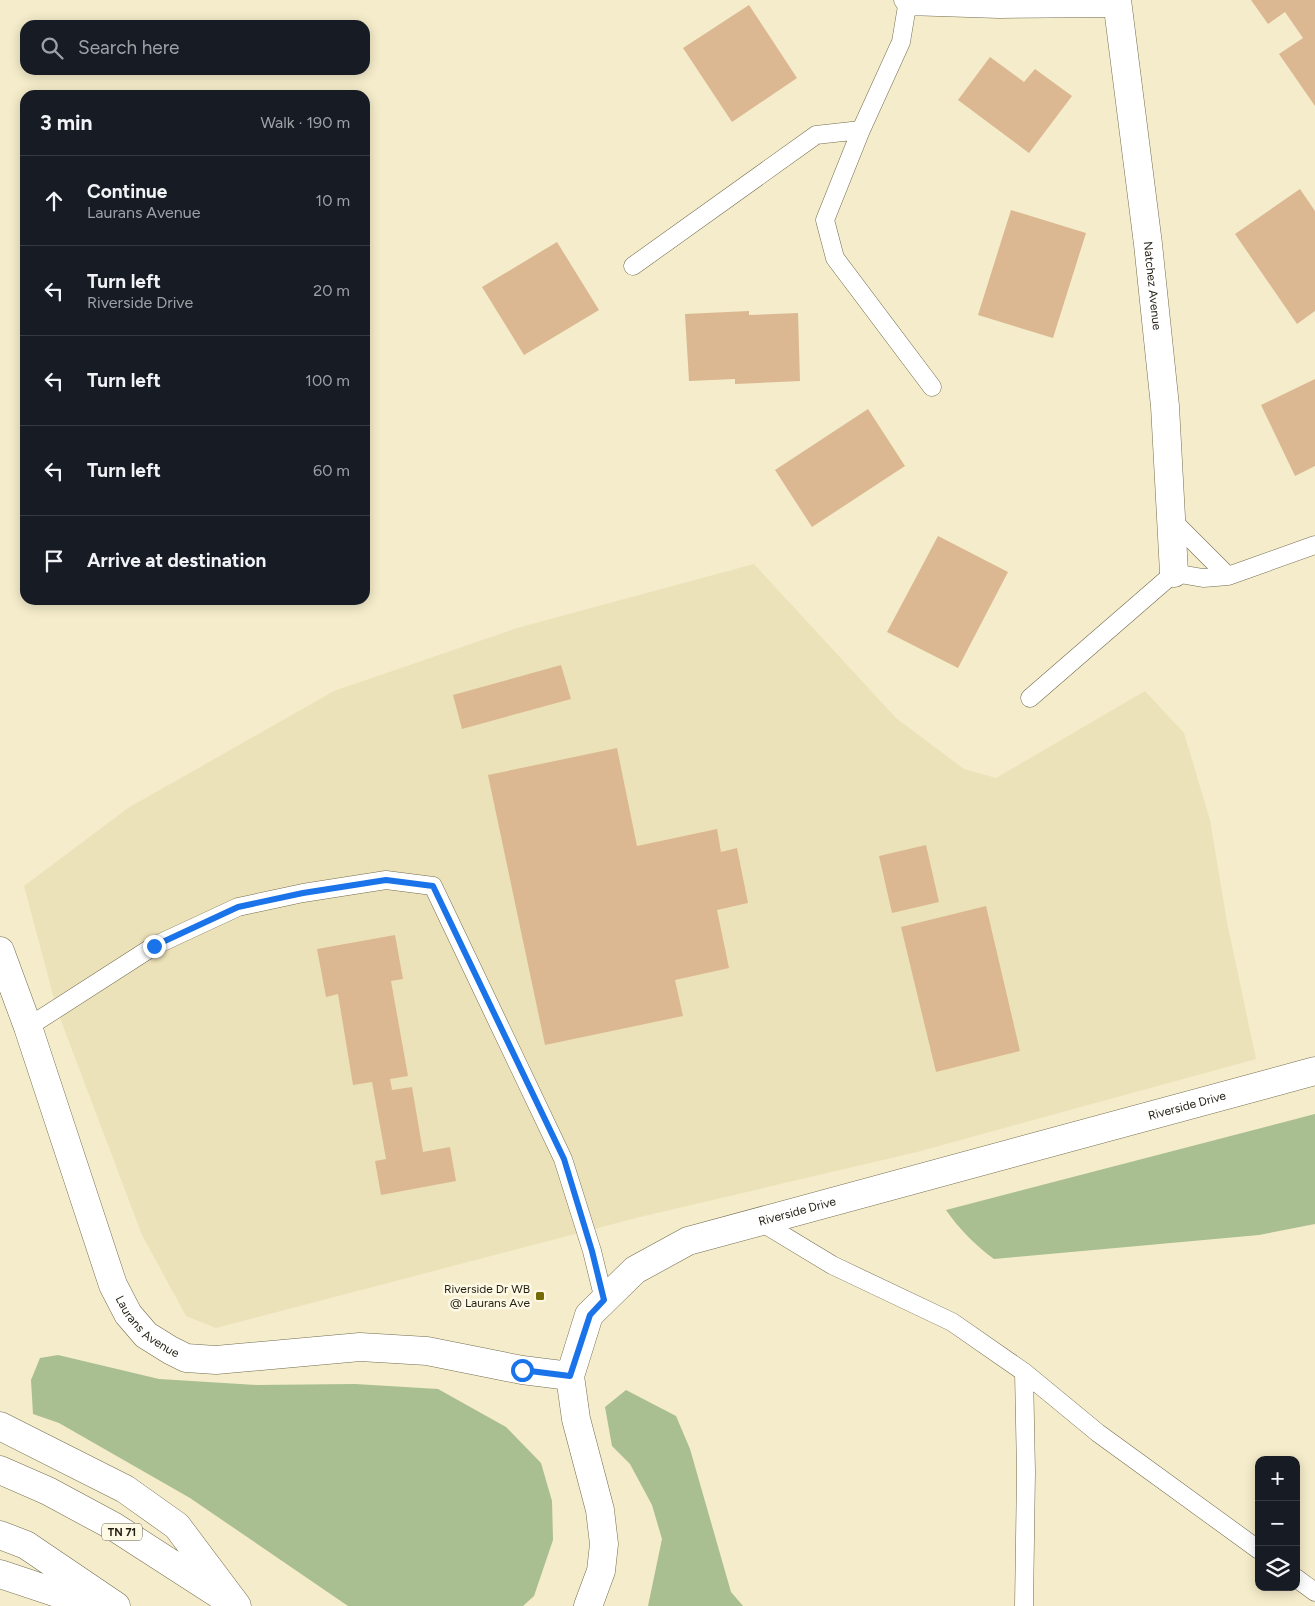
<!DOCTYPE html>
<meta charset="utf-8">
<style>
:root{--surface:#171b24;--page:#242831;--text:#f1f3f6;--muted:#9ea1a6;--line:#363941}
body{margin:0;font-family:Figtree,sans-serif;background:var(--page);color:var(--text)}
.controls{position:absolute;right:15px;bottom:15px;display:grid;overflow:hidden;border-radius:10px;box-shadow:0 2px 12px #0003}
.controls button{width:45px;height:45px;display:grid;place-items:center;padding:0;border:0;border-bottom:1px solid var(--line);background:var(--surface);color:var(--text);font:25px sans-serif}
.stop{position:absolute;width:15px;height:15px;margin:-11px;border:4px solid #1a73e8;border-radius:50%;background:#fff}
.stop.end{background:#1a73e8;border-color:#fff;box-shadow:0 1px 5px #0008}
.list{margin:0;padding:0;list-style:none}
h2{display:flex;justify-content:space-between;align-items:center;height:65px;margin:0;padding:0 20px;font-size:21px}
h2 small{font-size:16px;font-weight:400;color:var(--muted)}
.list li{display:grid;grid-template-columns:32px 1fr auto;gap:15px;align-items:center;box-sizing:border-box;height:90px;padding:0 20px;border-top:1px solid var(--line)}
.list b{display:block;font-size:19px;white-space:nowrap}
.list p{margin:0;font-size:16px;white-space:nowrap;color:var(--muted)}
.list em{font-size:16px;font-style:normal;color:var(--muted)}
.icon{flex:none;width:28px;height:28px;fill:none;stroke:currentColor;stroke-width:2;stroke-linecap:round;stroke-linejoin:round}
.map{position:relative;flex:none;width:1315px;height:1606px;overflow:hidden}
.search{position:absolute;background:var(--surface);box-shadow:0 2px 12px #0003;left:20px;top:20px;width:350px;height:55px;display:flex;align-items:center;gap:12px;box-sizing:border-box;padding:0 18px;border-radius:15px;color:var(--muted);font-size:19px}
.panel{position:absolute;background:var(--surface);box-shadow:0 2px 12px #0003;left:20px;top:90px;width:350px;height:515px;border-radius:15px}
.map>svg:first-child{display:block}
</style>
<div class="map">
<svg width="1315" height="1606" viewBox="0 0 1315 1606">
<rect width="100%" height="100%" fill="#f4ecca"/>
<!-- built -->
<path fill="#ece2b9" d="M 754,564 L 896,718 L 964,769 L 996,778 L 1145,691 L 1184,733 L 1210,820 L 1227,922 L 1256,1059 L 917,1152 L 640,1217 L 216,1328 L 186,1316 L 142,1235 L 57,1010 L 24,886 L 128,808 L 334,691 L 517,628 Z"/>
<!-- forest -->
<path fill="#a9be91" d="M 1315,1114 L 1315,1224 L 1259,1235 L 994,1259 C 975,1245 960,1230 946,1210 Z
M 58,1355 L 159,1379 L 257,1385 L 355,1384 L 438,1389 L 506,1427 L 541,1463 L 552,1501 L 553,1540 L 534,1596 L 523,1606 L 348,1606 L 190,1498 L 59,1423 L 33,1414 L 31,1380 L 40,1358 Z
M 626,1390 L 676,1416 L 690,1449 L 731,1592 L 743,1606 L 648,1606 L 662,1539 L 652,1505 L 630,1464 L 612,1446 L 605,1407 Z"/>
<!-- building -->
<path fill="#dbb891" d="M 1251,0 L 1315,0 L 1315,106 L 1279,54 L 1303,38 L 1285,12 L 1268,24 Z
M 749,5 L 797,78 L 732,122 L 683,48 Z
M 990,57 L 1024,82 L 1035,69 L 1072,96 L 1029,153 L 958,100 Z
M 1300,189 L 1315,211 L 1315,311 L 1297,324 L 1235,234 Z
M 1011,210 L 1086,233 L 1053,338 L 978,315 Z
M 557,242 L 599,310 L 524,355 L 482,287 Z
M 749,311 L 749,315 L 798,313 L 800,381 L 735,384 L 735,379 L 689,381 L 685,314 Z
M 1315,379 L 1315,466 L 1295,476 L 1261,405 Z
M 868,409 L 905,466 L 812,527 L 775,470 Z
M 938,536 L 1008,572 L 958,668 L 887,632 Z
M 561,665 L 571,699 L 462,729 L 453,695 Z
M 617,748 L 637,846 L 717,829 L 721,852 L 737,848 L 748,903 L 717,910 L 729,968 L 675,980 L 683,1016 L 545,1045 L 488,775 Z
M 926,845 L 939,902 L 892,913 L 879,856 Z
M 986,906 L 1020,1051 L 936,1072 L 901,927 Z
M 395,935 L 403,979 L 391,981 L 408,1076 L 390,1079 L 392,1090 L 412,1087 L 423,1152 L 450,1147 L 456,1181 L 381,1195 L 375,1161 L 386,1159 L 372,1082 L 353,1085 L 338,994 L 326,997 L 317,949 Z"/>
<g fill="none" stroke-linecap="round" stroke-linejoin="round">
<defs>
<path id="lane" d="M 903,0 L 907,6 L 901,42 L 861,130 L 825,220 L 835,258 L 932,387
M 907,6 L 999,9 L 1118,8
M 633,266 L 816,135 L 861,130
M 1172,520 L 1228,576
M 1030,698 L 1174,573 L 1203,578 L 1228,576 L 1315,545
M 28,1027 L 154,946 L 238,907 L 303,893 L 386,880 L 433,886 L 563,1159 L 592,1251 L 604,1300
M 761,1222 L 832,1265 L 952,1322 L 1024,1372 L 1098,1433 L 1259,1550
M 1024,1372 L 1026,1472 L 1024,1606
M 1296,1578 L 1315,1592"/>
<g id="street">
<path id="s1" d="M 1117,0 L 1148,244 L 1165,406 L 1174,573"/>
<path id="s2" d="M 0,951 L 28,1027 L 113,1285 L 128,1314 L 146,1335 L 170,1350 L 186,1358 L 216,1360 L 360,1347 L 427,1351 L 522,1370 L 570,1376"/>
</g>
<g id="secondary">
<path id="s3" d="M 588,1606 L 601,1571 L 604,1544 L 600,1510 L 576,1419 L 570,1376 L 589,1315 L 635,1270 L 688,1241 L 1315,1071"/>
</g>
<path id="highway" d="M 0,1426 L 125,1489 L 177,1526 L 237,1606
M 0,1470 L 48,1491 L 113,1526 L 223,1597
M 0,1535 L 26,1545 L 116,1606
M 0,1574 L 96,1606"/>
</defs>
<!-- lane casing -->
<use href="#lane" stroke="#736c4e" stroke-width="19"/>
<!-- street casing -->
<use href="#street" stroke="#736c4e" stroke-width="29"/>
<!-- secondary casing -->
<use href="#secondary" stroke="#736c4e" stroke-width="29"/>
<!-- highway casing -->
<use href="#highway" stroke="#736c4e" stroke-width="29"/>
<!-- lane -->
<use href="#lane" stroke="#fff" stroke-width="18"/>
<!-- street -->
<use href="#street" stroke="#fff" stroke-width="28"/>
<!-- secondary -->
<use href="#secondary" stroke="#fff" stroke-width="28"/>
<!-- highway -->
<use href="#highway" stroke="#fff" stroke-width="28"/>
</g>
<g fill="none" stroke-linecap="round" stroke-linejoin="round">
<!-- route -->
<path stroke="#1a73e8" stroke-width="6" d="M 154,946 L 238,907 L 303,893 L 386,880 L 433,886 L 564,1159 L 592,1251 L 604,1300 L 590,1315 L 570,1376 L 522,1370"/>
</g>
<!-- markers -->
<rect fill="#756b04" stroke="#fef9e5" stroke-width="2" x="535" y="1291" width="10" height="10" rx="2.5"/>
<g text-anchor="middle" stroke-width="5" stroke-linejoin="round" paint-order="stroke">
<!-- shield labels -->
<rect fill="#fef9e5" stroke="#636051" stroke-width="1" x="102" y="1523.5" width="40" height="17" rx="4"/>
<g font-size="11" font-weight="bold" fill="#211e12">
<text x="122" y="1536">TN 71</text>
</g>
<!-- street labels -->
<g font-size="12" fill="#211e12" stroke="#fef9e5">
<text dy="4" stroke="none"><textPath href="#s1" startOffset="288">Natchez Avenue</textPath></text>
<text dy="4" stroke="none"><textPath href="#s3" startOffset="942">Riverside Drive</textPath></text>
<text dy="4" stroke="none"><textPath href="#s3" startOffset="538">Riverside Drive</textPath></text>
<text dy="4" stroke="none"><textPath href="#s2" startOffset="408">Laurans Avenue</textPath></text>
</g>
<!-- poi labels -->
<g font-size="12" fill="#211e12" stroke="#fef9e5" text-anchor="end">
<text x="530" y="1293">Riverside Dr WB<tspan x="530" dy="14">@ Laurans Ave</tspan></text>
</g>
</g>
</svg>
<div class="controls">
<button>+</button>
<button>−</button>
<button><svg class="icon" aria-label="layers" viewBox="0 0 24 24"><path d="M12 4l9 5-9 5-9-5zM3 14l9 5 9-5"/></svg></button>
</div>
<div class="stop" style="left:522px;top:1370px"></div>
<div class="stop end" style="left:154px;top:946px"></div>
<div class="search"><svg class="icon" aria-label="search" viewBox="0 0 24 24"><circle cx="10" cy="10" r="6"/><path d="M15 15l6 6"/></svg>Search here</div>
<section class="panel">
<h2>3 min<small>Walk · 190 m</small></h2>
<ul class="list">
<li><svg class="icon" aria-label="ahead" viewBox="0 0 24 24"><path d="M12 20V5M6 11l6-6 6 6"/></svg><div><b>Continue</b><p>Laurans Avenue</p></div><em>10 m</em></li>
<li><svg class="icon" aria-label="left" viewBox="0 0 24 24"><path d="M17 20v-9H6M10 6l-5 5 5 5"/></svg><div><b>Turn left</b><p>Riverside Drive</p></div><em>20 m</em></li>
<li><svg class="icon" aria-label="left" viewBox="0 0 24 24"><path d="M17 20v-9H6M10 6l-5 5 5 5"/></svg><div><b>Turn left</b></div><em>100 m</em></li>
<li><svg class="icon" aria-label="left" viewBox="0 0 24 24"><path d="M17 20v-9H6M10 6l-5 5 5 5"/></svg><div><b>Turn left</b></div><em>60 m</em></li>
<li><svg class="icon" aria-label="arrive" viewBox="0 0 24 24"><path d="M6 21V4h12l-3 4 3 4H6"/></svg><div><b>Arrive at destination</b></div></li>
</ul>
</section>
</div>
